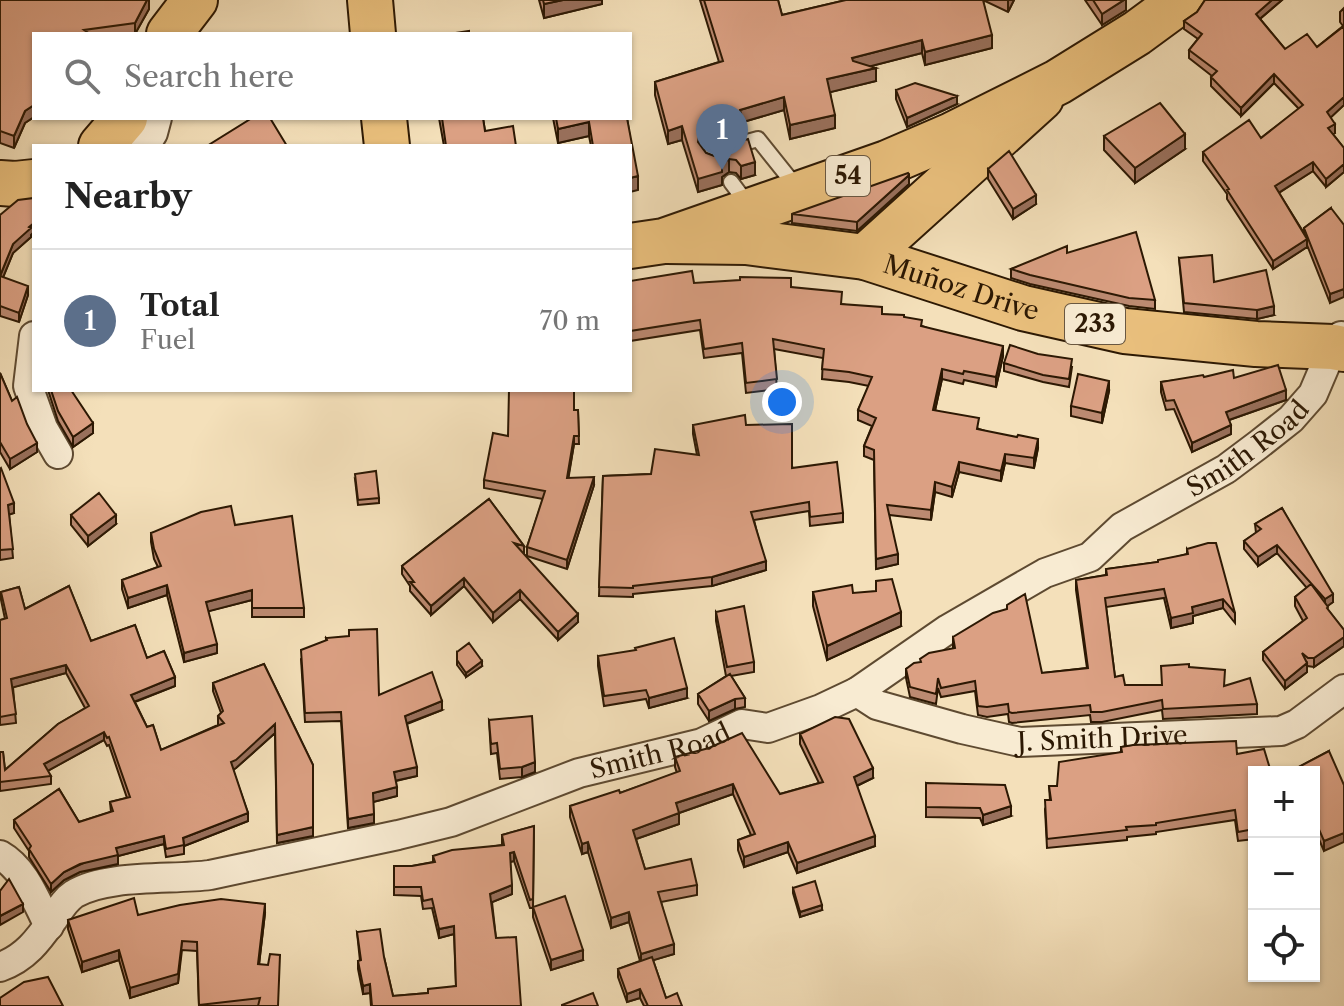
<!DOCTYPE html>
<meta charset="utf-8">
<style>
:root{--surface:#fff;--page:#f6f6f6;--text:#222;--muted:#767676;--line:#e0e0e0;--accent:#0b8043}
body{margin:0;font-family:"Libre Caslon Text",serif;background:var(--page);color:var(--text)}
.controls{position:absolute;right:24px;bottom:24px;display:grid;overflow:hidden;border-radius:0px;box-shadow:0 2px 6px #0004}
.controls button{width:72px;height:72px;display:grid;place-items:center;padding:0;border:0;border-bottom:2px solid var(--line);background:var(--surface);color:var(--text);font:40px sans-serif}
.you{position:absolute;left:782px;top:402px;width:28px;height:28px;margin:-20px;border:6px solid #fff;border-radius:50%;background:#1a73e8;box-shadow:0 0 0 12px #1a73e833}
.badge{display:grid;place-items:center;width:52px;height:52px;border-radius:50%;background:var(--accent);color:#fff;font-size:26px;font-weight:700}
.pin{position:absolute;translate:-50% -66px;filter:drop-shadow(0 2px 4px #0008)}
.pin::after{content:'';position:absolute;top:42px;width:28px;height:24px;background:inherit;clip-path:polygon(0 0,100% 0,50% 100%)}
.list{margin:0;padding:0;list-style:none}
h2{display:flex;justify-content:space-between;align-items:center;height:104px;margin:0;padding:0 32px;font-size:34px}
h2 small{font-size:26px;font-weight:400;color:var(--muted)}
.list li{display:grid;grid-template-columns:52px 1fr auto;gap:24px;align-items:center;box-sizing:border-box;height:144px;padding:0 32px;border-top:2px solid var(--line)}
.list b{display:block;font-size:30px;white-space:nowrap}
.list p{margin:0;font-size:26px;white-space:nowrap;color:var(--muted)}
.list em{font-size:26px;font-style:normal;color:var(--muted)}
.icon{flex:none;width:44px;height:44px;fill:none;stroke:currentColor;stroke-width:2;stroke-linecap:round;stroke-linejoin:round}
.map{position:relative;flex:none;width:1344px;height:1006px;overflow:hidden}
.search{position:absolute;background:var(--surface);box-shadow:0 2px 6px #0004;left:32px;top:32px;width:600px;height:88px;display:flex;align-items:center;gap:20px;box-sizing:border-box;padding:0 28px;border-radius:0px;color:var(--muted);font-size:30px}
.panel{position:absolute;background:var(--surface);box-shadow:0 2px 6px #0004;left:32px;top:144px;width:600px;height:248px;border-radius:0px}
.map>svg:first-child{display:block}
</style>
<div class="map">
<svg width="1344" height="1006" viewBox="0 0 1344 1006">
<rect width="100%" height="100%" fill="#f4e0ba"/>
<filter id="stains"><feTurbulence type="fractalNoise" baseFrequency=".0025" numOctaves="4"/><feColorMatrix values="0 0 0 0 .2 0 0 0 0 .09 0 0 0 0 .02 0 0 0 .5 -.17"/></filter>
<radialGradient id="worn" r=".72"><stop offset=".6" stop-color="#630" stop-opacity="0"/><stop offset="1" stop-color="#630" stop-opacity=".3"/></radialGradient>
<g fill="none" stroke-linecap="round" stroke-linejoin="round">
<defs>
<path id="lane" d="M 713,159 L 708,153 L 758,139 L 798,189
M 731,182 L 749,206"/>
<g id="street">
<path d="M 145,146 L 153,133 L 157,118"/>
<path d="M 34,336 L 28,386 L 43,428 L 58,454"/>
<path id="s1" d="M 857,692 L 877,705 L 962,729 L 1020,742 L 1281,731 L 1297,724 L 1344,689"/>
<path d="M 0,855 C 25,869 36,901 49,926"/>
<path id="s2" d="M 0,967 C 26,958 39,939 54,918 C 60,909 65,900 74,894 C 106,874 172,880 210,875 L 398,835 L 451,822 L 579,773 L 702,743 L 742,724 L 768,728 L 821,709 L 857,692 L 948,629 L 1045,573 L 1090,557 L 1122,527 L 1226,469 L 1258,445 L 1291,419 L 1313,394 L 1333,347 L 1341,336"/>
</g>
<g id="primary">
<path id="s3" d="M 667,241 L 746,242 L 865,257 L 1023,308 L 1125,331 L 1256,344 L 1333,347 L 1344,349"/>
<path d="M 865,257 L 1041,98"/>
</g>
<path id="highway" d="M 370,0 L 373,34
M 169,34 L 195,0
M 384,118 L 387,146
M 101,146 L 125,118
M 0,183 L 15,184 L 34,182
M 630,246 L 664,241 L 887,163 L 952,135 L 1058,82 L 1137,33 L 1182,0"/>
</defs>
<!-- lane casing -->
<use href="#lane" stroke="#5e4a31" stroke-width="18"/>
<!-- street casing -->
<use href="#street" stroke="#5e4a31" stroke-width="32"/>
<!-- primary casing -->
<use href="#primary" stroke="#2c1803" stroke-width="48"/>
<!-- highway casing -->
<use href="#highway" stroke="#2c1803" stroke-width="48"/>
<!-- lane -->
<use href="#lane" stroke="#f8ebd2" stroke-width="14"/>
<!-- street -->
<use href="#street" stroke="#f8ebd2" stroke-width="28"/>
<!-- primary -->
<use href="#primary" stroke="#eac07d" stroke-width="44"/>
<!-- highway -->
<use href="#highway" stroke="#eac07d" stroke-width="44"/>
</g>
<!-- wall -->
<path fill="#bc8a71" stroke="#2c1803" stroke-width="2" d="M 0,0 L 149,0 L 149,9 L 135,34 L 34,34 L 34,117 L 25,123 L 14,148 L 0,143 Z
M 539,0 L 602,0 L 602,4 L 544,18 Z
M 700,0 L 778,0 L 782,15 L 846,0 L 1014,0 L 1008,12 L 983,0 L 992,48 L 925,65 L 922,53 L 871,66 L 876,81 L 830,92 L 835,128 L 790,139 L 784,110 L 743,122 L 743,133 L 705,144 L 702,147 L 706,153 L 714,156 L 720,153 L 723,146 L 755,175 L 741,179 L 736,173 L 729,172 L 722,177 L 722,185 L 698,192 L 682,140 L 668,144 L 655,95 L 655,82 L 719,62 Z
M 1085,0 L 1126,0 L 1126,10 L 1102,25 Z
M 1205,0 L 1282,0 L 1260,19 L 1285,49 L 1317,47 L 1343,26 L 1340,22 L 1340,12 L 1344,8 L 1344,105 L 1330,118 L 1335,133 L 1333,134 L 1344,148 L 1344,172 L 1326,187 L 1313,171 L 1279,193 L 1304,233 L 1304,228 L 1331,208 L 1330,303 L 1307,245 L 1307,247 L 1273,269 L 1227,199 L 1227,194 L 1203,161 L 1203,152 L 1261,138 L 1299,109 L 1274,83 L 1241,116 L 1211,86 L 1211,77 L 1212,76 L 1189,58 L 1189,50 L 1198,39 L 1184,29 L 1184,21 L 1197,12 Z
M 896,90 L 957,104 L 907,127 L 896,99 Z
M 439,118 L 483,118 L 485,131 L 516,146 L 444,146 Z
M 553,118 L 627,118 L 638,190 L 630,146 L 591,146 L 589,136 L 558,143 Z
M 1104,136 L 1185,149 L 1135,183 L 1104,150 Z
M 988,169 L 1036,204 L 1013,219 L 988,179 Z
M 909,184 L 857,231 L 792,223 L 792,214 Z
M 34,198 L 34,232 L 31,235 L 31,237 L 13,253 L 3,277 L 28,295 L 19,322 L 0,316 L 0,215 Z
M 1067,253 L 1155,300 L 1155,309 L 1129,306 L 1030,284 L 1011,278 L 1011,269 Z
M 1179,258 L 1214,282 L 1274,315 L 1257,319 L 1184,312 Z
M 630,281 L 791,287 L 842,304 L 882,314 L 904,317 L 922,326 L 1003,356 L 996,387 L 964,380 L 963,384 L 942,379 L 935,410 L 979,429 L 1038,448 L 1034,468 L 1005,463 L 1001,481 L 959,472 L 952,497 L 935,492 L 931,520 L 889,515 L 898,564 L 876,569 L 874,460 L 864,456 L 864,446 L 872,426 L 858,420 L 858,410 L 869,386 L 849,382 L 822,379 L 823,358 L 774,349 L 777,389 L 746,393 L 742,353 L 704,358 L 700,330 L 630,341 Z
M 1004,363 L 1072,367 L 1069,387 L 1043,382 L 1004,371 Z
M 0,373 L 12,401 L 37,452 L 10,469 L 0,452 Z
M 1204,377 L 1234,378 L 1286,400 L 1229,420 L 1231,434 L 1192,452 L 1174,409 L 1166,410 L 1161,392 L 1161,382 Z
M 48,390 L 70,390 L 93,433 L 73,447 L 58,421 Z
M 1109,391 L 1102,423 L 1071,416 L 1071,406 Z
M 574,410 L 578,410 L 579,444 L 574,444 L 568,478 L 594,485 L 567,569 L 527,556 L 527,547 L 543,499 L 484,488 L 484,480 L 508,436 Z
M 693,425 L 746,425 L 843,513 L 843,522 L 810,526 L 809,511 L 754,520 L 766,570 L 712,586 L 633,594 L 633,597 L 599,596 L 603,476 L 651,474 L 697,455 L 693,434 Z
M 0,469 L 14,513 L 9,514 L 13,558 L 0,560 Z
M 355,479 L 379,498 L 379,503 L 358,505 Z
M 489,499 L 524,546 L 524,554 L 578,622 L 558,640 L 520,599 L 493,622 L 464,586 L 431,615 L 410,591 L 410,586 L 402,574 L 402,566 Z
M 1282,508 L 1333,602 L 1327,606 L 1328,610 L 1344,630 L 1344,646 L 1314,667 L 1307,666 L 1307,672 L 1285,689 L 1263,660 L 1263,652 L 1303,621 L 1295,606 L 1295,597 L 1307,588 L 1277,553 L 1258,566 L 1244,549 L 1244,541 L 1256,533 L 1255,524 Z
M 71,515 L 116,524 L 88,546 L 71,525 Z
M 235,525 L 304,608 L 304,617 L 252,617 L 252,600 L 208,611 L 217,653 L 184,662 L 167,595 L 128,608 L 122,589 L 122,580 L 158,567 L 154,559 L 151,542 L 151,533 Z
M 1187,549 L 1235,613 L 1235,623 L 1223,608 L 1193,616 L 1193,623 L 1171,628 L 1164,598 L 1106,607 L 1115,677 L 1125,685 L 1161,685 L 1189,667 L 1257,704 L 1257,714 L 1163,719 L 1162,710 L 1102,722 L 1091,722 L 1090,715 L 1012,723 L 1009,722 L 1008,714 L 987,717 L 978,715 L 975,691 L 941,697 L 938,688 L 936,704 L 910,697 L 906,678 L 906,669 L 953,649 L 953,637 L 1042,673 L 1087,668 L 1076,590 L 1076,580 L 1106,575 L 1106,569 L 1158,562 L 1187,554 Z
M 69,586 L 91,641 L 135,625 L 147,658 L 164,651 L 175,677 L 175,686 L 135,702 L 147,727 L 153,725 L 161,750 L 218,725 L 218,716 L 221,713 L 213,691 L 213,683 L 264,664 L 313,765 L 313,836 L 277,843 L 275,733 L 236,768 L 233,770 L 248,813 L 248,821 L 184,846 L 184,854 L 166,857 L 164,844 L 118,856 L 118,864 L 80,872 L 64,880 L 51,892 L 29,857 L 29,851 L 14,828 L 14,820 L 59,789 L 79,822 L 111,812 L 110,802 L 127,798 L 109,745 L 107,746 L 104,740 L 47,771 L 51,776 L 51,784 L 0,791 L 0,752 L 3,752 L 5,770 L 58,724 L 85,708 L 66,673 L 13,687 L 16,723 L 0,725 L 0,620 L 5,619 L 1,600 L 1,592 L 19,587 L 25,609 Z
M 813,592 L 853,593 L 901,626 L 827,660 L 813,606 Z
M 716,612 L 754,662 L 754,672 L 731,676 L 745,698 L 745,707 L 735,709 L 709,721 L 698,704 L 698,694 L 726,676 L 716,621 Z
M 326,638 L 379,695 L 442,710 L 407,724 L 417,776 L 396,781 L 397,796 L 373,802 L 374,823 L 348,828 L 341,721 L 305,722 L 301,659 L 326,641 Z
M 457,652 L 482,666 L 466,677 L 457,665 Z
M 598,656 L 687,698 L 649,708 L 646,699 L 604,706 L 598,666 Z
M 489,720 L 535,772 L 522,777 L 500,779 L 497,753 L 491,754 Z
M 800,734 L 873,778 L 857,786 L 875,846 L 797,873 L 788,852 L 744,867 L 738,850 L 738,840 L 751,835 L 733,794 L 679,813 L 679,824 L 636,839 L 645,869 L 697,885 L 697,895 L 661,902 L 674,954 L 653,960 L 666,998 L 682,1006 L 644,1006 L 640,998 L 627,1002 L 618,977 L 618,969 L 640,961 L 629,922 L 611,928 L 588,852 L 582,854 L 570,817 L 570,806 L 620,793 L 677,773 L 675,767 L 675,757 L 780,794 L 819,783 L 800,744 Z
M 1121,747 L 1237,754 L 1254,772 L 1254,839 L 1238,841 L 1235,820 L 1156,832 L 1156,834 L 1127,837 L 1127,840 L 1047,848 L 1045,809 L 1050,800 L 1049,786 L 1057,786 L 1121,752 Z
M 1329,751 L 1324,851 L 1314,828 L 1314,772 L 1293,772 L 1293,770 Z
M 926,783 L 1011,816 L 983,825 L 980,818 L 926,817 Z
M 534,826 L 533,908 L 530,908 L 514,861 L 510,862 L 512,894 L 492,902 L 496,938 L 521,1006 L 371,1006 L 370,993 L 363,994 L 358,969 L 358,961 L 360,961 L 357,932 L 384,957 L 393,996 L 428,993 L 456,986 L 454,934 L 439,938 L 432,908 L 423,909 L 421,896 L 394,895 L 394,866 L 412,866 L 433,862 L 433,856 L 502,845 L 502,835 Z
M 793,888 L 822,910 L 800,917 L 793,893 Z
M 533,907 L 583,960 L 551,970 L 533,917 Z
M 265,913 L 259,964 L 278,1006 L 199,1006 L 197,951 L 182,950 L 178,983 L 130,998 L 119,960 L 82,972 L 68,929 L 68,920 Z"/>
<!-- shaded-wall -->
<path fill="#99705c" stroke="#2c1803" stroke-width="2" d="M 147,0 L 149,0 L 149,9 L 135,34 L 135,23 Z
M 563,0 L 602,0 L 602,4 L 544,18 L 544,4 Z
M 1008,0 L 1014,0 L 1008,12 Z
M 1124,0 L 1126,0 L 1126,10 L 1102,25 L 1102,14 Z
M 1272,0 L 1282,0 L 1256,22 L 1256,14 Z
M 992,35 L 992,48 L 925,65 L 925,52 Z
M 922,40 L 922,53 L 852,71 L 852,58 Z
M 876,68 L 876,81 L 827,93 L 827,79 Z
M 1274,74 L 1274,83 L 1241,116 L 1241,108 Z
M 957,96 L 957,104 L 907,127 L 907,118 Z
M 784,97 L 784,110 L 743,122 L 743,133 L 705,144 L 699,149 L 699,136 L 705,130 L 740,110 Z
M 1344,97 L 1344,105 L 1327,121 L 1327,112 Z
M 34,105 L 34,117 L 25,123 L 14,148 L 14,136 L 25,111 Z
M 835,115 L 835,128 L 790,139 L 790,125 Z
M 589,122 L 589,136 L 558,143 L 558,129 Z
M 1335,124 L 1335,133 L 1328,137 L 1328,128 Z
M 682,126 L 682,140 L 668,144 L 668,131 Z
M 1185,134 L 1185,149 L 1135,183 L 1135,168 Z
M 729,159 L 729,172 L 722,177 L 722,185 L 698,192 L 698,179 Z
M 755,162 L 755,175 L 741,179 L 741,166 Z
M 1313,162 L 1313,171 L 1275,195 L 1275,186 Z
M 1344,164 L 1344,172 L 1326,187 L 1326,179 Z
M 909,175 L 909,184 L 857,231 L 857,222 Z
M 638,176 L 638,190 L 630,192 L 630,178 Z
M 1036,195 L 1036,204 L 1013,219 L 1013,209 Z
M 34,223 L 34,232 L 31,235 L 31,237 L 13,253 L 0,285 L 0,276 L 13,244 Z
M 1307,239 L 1307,247 L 1273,269 L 1273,261 Z
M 28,286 L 28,295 L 19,322 L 19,313 Z
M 1344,289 L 1344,297 L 1330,303 L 1330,294 Z
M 1274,306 L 1274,315 L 1257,319 L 1257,310 Z
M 1003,346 L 1003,356 L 996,387 L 996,377 Z
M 942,369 L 942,379 L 933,420 L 933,410 Z
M 1109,381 L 1109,391 L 1102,423 L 1102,413 Z
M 1286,390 L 1286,400 L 1226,421 L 1226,412 Z
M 93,423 L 93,433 L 73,447 L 73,437 Z
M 1231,425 L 1231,434 L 1192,452 L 1192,443 Z
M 574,436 L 574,444 L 567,487 L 567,478 Z
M 1038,439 L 1038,448 L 1034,468 L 1034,458 Z
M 37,443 L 37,452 L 10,469 L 10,459 Z
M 1005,454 L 1005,463 L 1001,481 L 1001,471 Z
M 959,462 L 959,472 L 952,497 L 952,487 Z
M 594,477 L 594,485 L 567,569 L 567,560 Z
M 935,482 L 935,492 L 931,520 L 931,510 Z
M 14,503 L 14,513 L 8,515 L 8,505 Z
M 116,515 L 116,524 L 88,546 L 88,536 Z
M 1277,545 L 1277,553 L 1258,566 L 1258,557 Z
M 898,554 L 898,564 L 876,569 L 876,559 Z
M 766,561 L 766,570 L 712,586 L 712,577 Z
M 464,578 L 464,586 L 431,615 L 431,606 Z
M 167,585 L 167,595 L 128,608 L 128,598 Z
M 252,590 L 252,600 L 206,612 L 206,602 Z
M 520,590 L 520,599 L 493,622 L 493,613 Z
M 1333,594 L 1333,602 L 1325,608 L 1325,599 Z
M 1223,599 L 1223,608 L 1193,616 L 1193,623 L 1171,628 L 1171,618 L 1192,607 Z
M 901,612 L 901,626 L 827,660 L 827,646 Z
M 578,614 L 578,622 L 558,640 L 558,632 Z
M 1344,637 L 1344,646 L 1314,667 L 1314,658 Z
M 217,644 L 217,653 L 184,662 L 184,653 Z
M 482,661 L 482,666 L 466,677 L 466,673 Z
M 1307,663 L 1307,672 L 1285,689 L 1285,681 Z
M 66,665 L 66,673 L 11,688 L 11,679 Z
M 175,677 L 175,686 L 131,703 L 131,695 Z
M 687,688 L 687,698 L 649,708 L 649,698 Z
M 735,699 L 735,709 L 709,721 L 709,711 Z
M 442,701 L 442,710 L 405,724 L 405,716 Z
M 275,724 L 275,733 L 236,768 L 231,771 L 231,762 Z
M 104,732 L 104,740 L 44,773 L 44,764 Z
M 535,762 L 535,772 L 522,777 L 522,767 Z
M 417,767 L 417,776 L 394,781 L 394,772 Z
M 873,768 L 873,778 L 854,787 L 854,777 Z
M 733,784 L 733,794 L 676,814 L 676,803 Z
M 397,787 L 397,796 L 373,802 L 373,793 Z
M 1011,806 L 1011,816 L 983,825 L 983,815 Z
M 248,813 L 248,821 L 184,846 L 183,838 Z
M 679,813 L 679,824 L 633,840 L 633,830 Z
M 374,814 L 374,823 L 348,828 L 348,819 Z
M 313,827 L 313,836 L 277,843 L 277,835 Z
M 1344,833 L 1344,842 L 1324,851 L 1324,841 Z
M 164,836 L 164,844 L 118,856 L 118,864 L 80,872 L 64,880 L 51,892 L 51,884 L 64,872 L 116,848 Z
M 875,836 L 875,846 L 797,873 L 797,863 Z
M 588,842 L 588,852 L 582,854 L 582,844 Z
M 788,842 L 788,852 L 744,867 L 744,857 Z
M 514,852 L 514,861 L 510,862 L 510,853 Z
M 512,885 L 512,894 L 490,903 L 490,894 Z
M 23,904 L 23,912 L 0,925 L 0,916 Z
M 265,904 L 265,913 L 258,974 L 258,964 Z
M 822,905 L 822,910 L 800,917 L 800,912 Z
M 629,912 L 629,922 L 611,928 L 611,918 Z
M 454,926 L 454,934 L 439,938 L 439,929 Z
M 182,941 L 178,983 L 130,998 L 130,988 Z
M 674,944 L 674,954 L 641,964 L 641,954 Z
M 119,950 L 119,960 L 82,972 L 82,962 Z
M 583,950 L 583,960 L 551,970 L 551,960 Z
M 370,984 L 370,993 L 363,994 L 363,986 Z
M 640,989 L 640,998 L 627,1002 L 627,994 Z"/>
<!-- building -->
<path fill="#dba083" stroke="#2c1803" stroke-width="2" d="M 0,0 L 147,0 L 135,23 L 84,30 L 90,34 L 34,34 L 34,105 L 25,111 L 14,136 L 0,131 Z
M 543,0 L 563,0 L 544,4 Z
M 704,0 L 778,0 L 782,15 L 846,0 L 983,0 L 992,35 L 925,52 L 922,40 L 852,58 L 853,61 L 876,68 L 827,79 L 835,115 L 790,125 L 784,97 L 740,110 L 743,120 L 705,130 L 699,136 L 698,142 L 706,153 L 714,156 L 720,153 L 723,146 L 748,139 L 755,162 L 741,166 L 736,160 L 729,159 L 722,164 L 722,172 L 698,179 L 682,126 L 668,131 L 655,82 L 723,61 Z
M 1093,0 L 1124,0 L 1102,14 Z
M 1205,0 L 1272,0 L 1256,14 L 1285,49 L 1307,34 L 1317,47 L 1344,26 L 1344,97 L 1327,112 L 1335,124 L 1328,128 L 1344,148 L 1344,164 L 1326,179 L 1313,162 L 1275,186 L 1307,239 L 1273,261 L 1227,190 L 1229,189 L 1203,152 L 1249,120 L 1261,138 L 1303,105 L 1274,74 L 1241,108 L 1211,77 L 1217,71 L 1189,50 L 1202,34 L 1184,21 L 1197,12 Z
M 469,31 L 469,34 L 449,34 Z
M 915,83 L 957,96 L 907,118 L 896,90 Z
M 1160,103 L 1185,134 L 1135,168 L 1104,136 Z
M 252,118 L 270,118 L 287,146 L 207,146 Z
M 442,118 L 483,118 L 485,131 L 513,126 L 516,146 L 446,146 Z
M 556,118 L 627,118 L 638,176 L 630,178 L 630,146 L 593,146 L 589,122 L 558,129 Z
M 1009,151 L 1036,195 L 1013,209 L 988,169 Z
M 908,173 L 909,175 L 857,222 L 792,214 Z
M 34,198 L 34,223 L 29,227 L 31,228 L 13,244 L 0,276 L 28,286 L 19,313 L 0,306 L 0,215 L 18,200 Z
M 1331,208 L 1344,225 L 1344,289 L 1330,294 L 1304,228 Z
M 1136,232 L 1155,300 L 1129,298 L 1030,275 L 1011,269 L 1067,246 L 1067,253 Z
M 1212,255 L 1214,282 L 1266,270 L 1274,306 L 1257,310 L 1184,303 L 1179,258 Z
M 692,271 L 694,283 L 740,280 L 740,277 L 791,278 L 791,287 L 842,292 L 841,304 L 882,307 L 882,314 L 904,315 L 904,317 L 922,320 L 921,326 L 1003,346 L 996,377 L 964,371 L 963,374 L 942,369 L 933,410 L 979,418 L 977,429 L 1017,437 L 1018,435 L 1038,439 L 1034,458 L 1005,454 L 1001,471 L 959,462 L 952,487 L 935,482 L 931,510 L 887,505 L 898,554 L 876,559 L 874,450 L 864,446 L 876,418 L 858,410 L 872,377 L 849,372 L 822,369 L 824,349 L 773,339 L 777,379 L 746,383 L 742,343 L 704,349 L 700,320 L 630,331 L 630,281 Z
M 1010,345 L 1038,354 L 1072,359 L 1069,379 L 1043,375 L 1004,363 Z
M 1278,365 L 1286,390 L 1226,412 L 1231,425 L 1192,443 L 1174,400 L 1166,401 L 1161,382 L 1203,375 L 1204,377 L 1233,370 L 1234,378 Z
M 0,373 L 12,401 L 17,397 L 27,424 L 37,443 L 10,459 L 0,442 Z
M 1078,374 L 1109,381 L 1102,413 L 1071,406 Z
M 51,390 L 71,390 L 93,423 L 73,437 L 58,411 Z
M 509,390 L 574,390 L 574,410 L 578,410 L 579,436 L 574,436 L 567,478 L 594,477 L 567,560 L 527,547 L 545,491 L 484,480 L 493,433 L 508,436 Z
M 745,415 L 746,425 L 792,424 L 792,468 L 837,462 L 843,513 L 810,517 L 809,502 L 751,512 L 766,561 L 712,577 L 633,586 L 633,588 L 599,587 L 603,476 L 651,474 L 655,449 L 699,455 L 693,425 Z
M 1,468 L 14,503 L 8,505 L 13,549 L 0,550 L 0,469 Z
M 376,471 L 379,498 L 358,500 L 355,474 Z
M 99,493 L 116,515 L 88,536 L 71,515 Z
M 489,499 L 524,546 L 514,543 L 578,614 L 558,632 L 520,590 L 493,613 L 464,578 L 431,606 L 410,582 L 414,582 L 402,566 Z
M 231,506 L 235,525 L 292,516 L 304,608 L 252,608 L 252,590 L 206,602 L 217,644 L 184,653 L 167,585 L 128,598 L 122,580 L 161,566 L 154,549 L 151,533 L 201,512 Z
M 1282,508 L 1333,594 L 1325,599 L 1277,545 L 1258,557 L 1244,541 L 1261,529 L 1255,524 Z
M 1208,543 L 1216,543 L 1235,613 L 1223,599 L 1192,607 L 1193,613 L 1171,618 L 1164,589 L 1105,598 L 1115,677 L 1123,675 L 1125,685 L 1162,685 L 1161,666 L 1189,664 L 1189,667 L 1225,670 L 1224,686 L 1250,678 L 1257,704 L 1163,709 L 1162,700 L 1102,712 L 1091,712 L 1090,705 L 1012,713 L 1009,712 L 1008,704 L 987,707 L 978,706 L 975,681 L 941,688 L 938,678 L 936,694 L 910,687 L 906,669 L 914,663 L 921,662 L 920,659 L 929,653 L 955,648 L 953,637 L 993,613 L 1007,609 L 1007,605 L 1025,594 L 1042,673 L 1088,668 L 1076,580 L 1107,575 L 1106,569 L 1158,562 L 1158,560 L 1188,554 L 1187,549 Z
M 892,579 L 901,612 L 827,646 L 813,592 L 852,585 L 853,593 L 876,591 L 876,581 Z
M 1311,584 L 1328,607 L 1327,608 L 1344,630 L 1344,637 L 1314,658 L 1308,658 L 1302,653 L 1307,663 L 1285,681 L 1263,652 L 1307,618 L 1295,597 Z
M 69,586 L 91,641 L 135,625 L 147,658 L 164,651 L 175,677 L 131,695 L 147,727 L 153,725 L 161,750 L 224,723 L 218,716 L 223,711 L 213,683 L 264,664 L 313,765 L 313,827 L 277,835 L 275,724 L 236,760 L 231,762 L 248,813 L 183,838 L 184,845 L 166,849 L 164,836 L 116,848 L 118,855 L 80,864 L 64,872 L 51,884 L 29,849 L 31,846 L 14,820 L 59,789 L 79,822 L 113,811 L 110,802 L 130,797 L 109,737 L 107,738 L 104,732 L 44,764 L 51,776 L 0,782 L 0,752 L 3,752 L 5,770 L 58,724 L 89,706 L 66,665 L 11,679 L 16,714 L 0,717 L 0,620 L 7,618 L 1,592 L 19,587 L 25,609 Z
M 744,606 L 754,662 L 727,667 L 716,612 Z
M 377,629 L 379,695 L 432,672 L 442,701 L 405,716 L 417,767 L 394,772 L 397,787 L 373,793 L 374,814 L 348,819 L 341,712 L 305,713 L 301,650 L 327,640 L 326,638 L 349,636 L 349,630 Z
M 674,638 L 687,688 L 649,698 L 646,690 L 604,696 L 598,656 L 636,650 L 635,648 Z
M 469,643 L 482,661 L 466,673 L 457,660 L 457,652 Z
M 730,674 L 745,698 L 735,699 L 709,711 L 698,694 Z
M 532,716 L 535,762 L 522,767 L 500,769 L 497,743 L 491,744 L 489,720 Z
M 835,717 L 849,719 L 873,768 L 854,777 L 875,836 L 797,863 L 788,842 L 744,857 L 738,840 L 755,834 L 733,784 L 676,803 L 679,813 L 633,830 L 645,869 L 691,859 L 697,885 L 658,892 L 674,944 L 641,954 L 629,912 L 611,918 L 588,842 L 582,844 L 570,806 L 619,790 L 620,793 L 680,771 L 675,757 L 709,748 L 742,733 L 780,794 L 823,782 L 800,734 Z
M 1236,741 L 1237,754 L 1264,749 L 1271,772 L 1254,772 L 1254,829 L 1238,832 L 1235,810 L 1156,823 L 1156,825 L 1126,827 L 1127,830 L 1047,839 L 1045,800 L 1051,800 L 1049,786 L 1057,786 L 1059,762 L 1122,752 L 1121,747 L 1133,745 Z
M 1329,751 L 1344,785 L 1344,833 L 1324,841 L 1314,818 L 1314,772 L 1294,772 L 1293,770 Z
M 926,783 L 1005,785 L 1011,806 L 983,815 L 980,808 L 926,807 Z
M 534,826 L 533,899 L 530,900 L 514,852 L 510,853 L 512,885 L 490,894 L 496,938 L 516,937 L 521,1006 L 372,1006 L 370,984 L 363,986 L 358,961 L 361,960 L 357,932 L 380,929 L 384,957 L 393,996 L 428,993 L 428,989 L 456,986 L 454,926 L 439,929 L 432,899 L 423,901 L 421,887 L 394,887 L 394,866 L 412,866 L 435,862 L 433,856 L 452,850 L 504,845 L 502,835 Z
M 9,879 L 23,904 L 0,916 L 0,891 Z
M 815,881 L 822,905 L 800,912 L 793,888 Z
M 565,896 L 583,950 L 551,960 L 533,907 Z
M 134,898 L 138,915 L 180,905 L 221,899 L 265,904 L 258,964 L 268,965 L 270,954 L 280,955 L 278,1006 L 258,1006 L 260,998 L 199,1005 L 197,942 L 182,941 L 178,974 L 130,988 L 119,950 L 82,962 L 68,920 Z
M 652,957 L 666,998 L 677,993 L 682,1006 L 648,1006 L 640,989 L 627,994 L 618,969 Z
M 48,977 L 63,1006 L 0,1006 L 0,998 L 24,982 Z
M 593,993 L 598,1006 L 562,1006 L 562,1005 Z"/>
<g text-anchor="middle" stroke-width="6" stroke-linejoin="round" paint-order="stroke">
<!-- shield labels -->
<g fill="#f8ebd2" stroke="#695741" stroke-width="2">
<rect x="826" y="156" width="44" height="40" rx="6"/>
<rect x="1065" y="304" width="60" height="40" rx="6"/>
</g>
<g font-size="24" font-weight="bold" fill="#2c1803">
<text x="848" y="184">54</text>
<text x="1095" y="332">233</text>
</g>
<!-- street labels -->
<g font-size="26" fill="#2c1803" stroke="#f8ebd2">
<text dy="9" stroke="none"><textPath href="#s3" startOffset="300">Muñoz Drive</textPath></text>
<text dy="9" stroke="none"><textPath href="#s2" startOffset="1384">Smith Road</textPath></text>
<text dy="9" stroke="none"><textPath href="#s1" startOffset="254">J. Smith Drive</textPath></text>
<text dy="9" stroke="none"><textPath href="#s2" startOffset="712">Smith Road</textPath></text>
</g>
</g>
<rect width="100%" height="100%" filter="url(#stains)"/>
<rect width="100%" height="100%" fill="url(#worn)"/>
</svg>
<div class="controls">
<button>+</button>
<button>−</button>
<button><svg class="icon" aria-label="locate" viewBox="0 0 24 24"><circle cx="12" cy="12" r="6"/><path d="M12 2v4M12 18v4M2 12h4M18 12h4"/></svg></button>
</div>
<div class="you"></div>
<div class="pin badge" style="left:722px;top:170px;background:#5c6f8a">1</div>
<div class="search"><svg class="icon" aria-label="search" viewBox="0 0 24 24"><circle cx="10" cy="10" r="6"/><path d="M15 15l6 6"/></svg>Search here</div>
<section class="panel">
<h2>Nearby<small></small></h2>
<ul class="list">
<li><span class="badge" style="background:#5c6f8a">1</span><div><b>Total</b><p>Fuel</p></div><em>70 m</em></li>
</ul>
</section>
</div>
